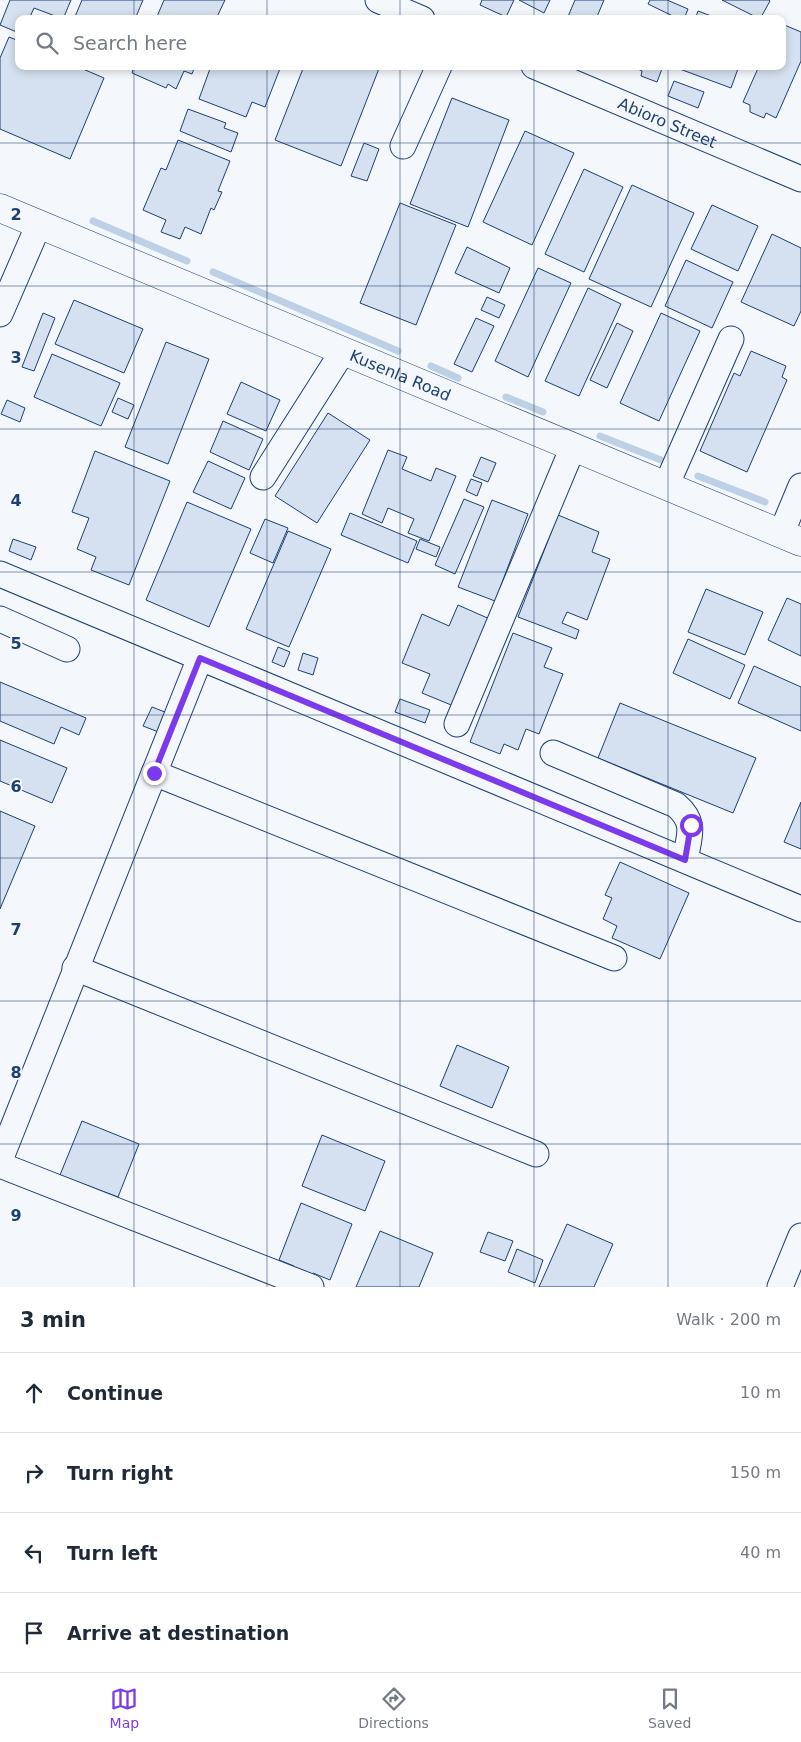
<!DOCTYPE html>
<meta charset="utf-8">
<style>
:root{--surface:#fff;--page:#f2f2f3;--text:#1f2937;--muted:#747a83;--line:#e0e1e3;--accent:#7c3aed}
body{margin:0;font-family:"DejaVu Sans",sans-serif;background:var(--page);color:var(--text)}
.stop{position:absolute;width:15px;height:15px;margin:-11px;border:4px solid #7c3aed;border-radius:50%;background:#fff}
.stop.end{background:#7c3aed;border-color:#fff;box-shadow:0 1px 5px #0008}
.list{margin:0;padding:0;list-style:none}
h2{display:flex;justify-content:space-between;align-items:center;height:65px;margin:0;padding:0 20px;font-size:21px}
h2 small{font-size:16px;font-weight:400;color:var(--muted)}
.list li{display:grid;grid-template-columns:32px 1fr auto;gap:15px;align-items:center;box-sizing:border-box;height:80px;padding:0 20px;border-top:1px solid var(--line)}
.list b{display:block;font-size:19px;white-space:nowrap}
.list em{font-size:16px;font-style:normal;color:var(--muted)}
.icon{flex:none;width:28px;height:28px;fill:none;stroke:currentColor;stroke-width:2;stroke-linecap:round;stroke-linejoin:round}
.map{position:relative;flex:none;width:801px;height:1287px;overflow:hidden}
.search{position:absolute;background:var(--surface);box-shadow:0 2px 8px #0003;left:15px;right:15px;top:15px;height:55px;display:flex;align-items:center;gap:12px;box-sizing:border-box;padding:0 18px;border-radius:10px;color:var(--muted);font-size:19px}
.sheet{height:385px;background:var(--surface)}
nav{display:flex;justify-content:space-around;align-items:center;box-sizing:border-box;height:70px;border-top:1px solid var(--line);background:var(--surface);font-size:14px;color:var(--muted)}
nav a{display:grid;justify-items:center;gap:2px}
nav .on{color:var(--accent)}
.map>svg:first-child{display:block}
</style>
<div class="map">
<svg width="801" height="1287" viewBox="0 0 801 1287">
<rect width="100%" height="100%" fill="#f4f7fb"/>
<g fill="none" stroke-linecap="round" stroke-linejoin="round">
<!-- stream -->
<path stroke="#bed0e5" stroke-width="7" d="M 93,221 L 187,261
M 213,272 L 398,351
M 431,366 L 458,378
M 506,397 L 543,412
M 600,436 L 671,464
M 698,476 L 765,502"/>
</g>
<!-- building -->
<path fill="#d5e0f0" stroke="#1d3f73" d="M 10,0 L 71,0 L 63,19 L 34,8 L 29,19 L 19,19 L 19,33 L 0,25 Z
M 82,0 L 143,0 L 135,19 L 74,19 Z
M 164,0 L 225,0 L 216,19 L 156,19 Z
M 482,0 L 514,0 L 506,17 L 480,5 Z
M 519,0 L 550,0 L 544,13 Z
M 575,0 L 604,0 L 596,19 L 567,19 Z
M 650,0 L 667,0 L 688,9 L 684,19 L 679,19 L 648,4 Z
M 722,0 L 769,0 L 770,1 L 760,19 Z
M 698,11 L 719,19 L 695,19 Z
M 782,24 L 801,32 L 801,61 L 776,118 L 766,113 L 764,118 L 750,112 L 750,105 L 743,102 L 759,66 L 782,66 Z
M 9,37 L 19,41 L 19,66 L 76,66 L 104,78 L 70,159 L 0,129 L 0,58 Z
M 134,66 L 195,66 L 192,74 L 184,71 L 176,89 L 168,84 L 166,88 L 132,73 Z
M 211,66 L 281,66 L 265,107 L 252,102 L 246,117 L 199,99 Z
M 304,66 L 380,66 L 341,166 L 275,140 Z
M 639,66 L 663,66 L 657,82 L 641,76 L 642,71 L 638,69 Z
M 677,66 L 739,66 L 731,88 L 677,68 Z
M 674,81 L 704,92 L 698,108 L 668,96 Z
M 452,98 L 509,120 L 468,227 L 410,204 Z
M 188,109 L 226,123 L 224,128 L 238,133 L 231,152 L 180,131 Z
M 525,131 L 574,153 L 532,245 L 483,222 Z
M 178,140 L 230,161 L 218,191 L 222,192 L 214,210 L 211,208 L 201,234 L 185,227 L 180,239 L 161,232 L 166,220 L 143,210 L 161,168 L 166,170 Z
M 364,143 L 379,149 L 367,181 L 351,176 Z
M 584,169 L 623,187 L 584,272 L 545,254 Z
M 632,185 L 694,213 L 651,307 L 589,279 Z
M 400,203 L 456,225 L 416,325 L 360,303 Z
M 712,205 L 758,226 L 738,271 L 691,249 Z
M 772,234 L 801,248 L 801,311 L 794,326 L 741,302 Z
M 467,247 L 510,268 L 499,293 L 455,273 Z
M 686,260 L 733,282 L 712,328 L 665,306 Z
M 538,268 L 571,283 L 528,377 L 495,361 Z
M 588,288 L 621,304 L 579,396 L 545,381 Z
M 487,297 L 505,305 L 499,318 L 481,310 Z
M 74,300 L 143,329 L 124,373 L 55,344 Z
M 43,313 L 55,318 L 34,371 L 22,367 Z
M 661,313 L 700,331 L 659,421 L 620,403 Z
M 476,318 L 494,326 L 472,372 L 454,364 Z
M 617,323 L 633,331 L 607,388 L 590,380 Z
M 166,342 L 209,359 L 168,464 L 125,447 Z
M 751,351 L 786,366 L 782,377 L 787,380 L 747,472 L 700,451 L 734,373 L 740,376 Z
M 52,354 L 120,383 L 101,426 L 34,397 Z
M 241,382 L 280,400 L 266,431 L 227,414 Z
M 118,398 L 134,405 L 128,419 L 112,412 Z
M 7,400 L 25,408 L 20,422 L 1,414 Z
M 328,413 L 370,440 L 317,523 L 275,496 Z
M 223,421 L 263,439 L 249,470 L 210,452 Z
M 388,450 L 407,457 L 402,469 L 431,481 L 436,468 L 456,476 L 429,541 L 408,533 L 414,519 L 388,508 L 382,523 L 362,514 Z
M 95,451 L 170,481 L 129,585 L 91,570 L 96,557 L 77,549 L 89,518 L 72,512 Z
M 481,457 L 496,463 L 488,482 L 473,476 Z
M 208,461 L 245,478 L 231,509 L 193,492 Z
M 471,479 L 482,483 L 477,496 L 466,491 Z
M 464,499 L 484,507 L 455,574 L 435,565 Z
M 492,500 L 528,514 L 495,601 L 458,587 Z
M 187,502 L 251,529 L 209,627 L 146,600 Z
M 350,513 L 417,541 L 408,563 L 341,535 Z
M 558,515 L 599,532 L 592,552 L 610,559 L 587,620 L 567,612 L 562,623 L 579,630 L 576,639 L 518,617 Z
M 265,519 L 288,528 L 273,563 L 250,553 Z
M 288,531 L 331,549 L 289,647 L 246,629 Z
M 13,539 L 36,547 L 31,560 L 9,551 Z
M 420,539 L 440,547 L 436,557 L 416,549 Z
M 706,589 L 763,612 L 745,655 L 688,632 Z
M 787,598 L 801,604 L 801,656 L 768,640 Z
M 458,605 L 492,620 L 456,707 L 422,693 L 430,674 L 402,663 L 422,614 L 449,626 Z
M 513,633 L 552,648 L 544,667 L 563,674 L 539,734 L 526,729 L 518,750 L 504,744 L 500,754 L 470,742 Z
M 688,639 L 745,665 L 730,699 L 673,673 Z
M 278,647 L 290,652 L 284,667 L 272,662 Z
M 303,653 L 318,658 L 313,675 L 298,670 Z
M 754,666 L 801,687 L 801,731 L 738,703 Z
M 0,682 L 86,718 L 79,735 L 61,727 L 54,744 L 0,721 Z
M 400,699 L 430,710 L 425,723 L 395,712 Z
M 620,703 L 756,758 L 733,813 L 598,758 Z
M 152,707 L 170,714 L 161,733 L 143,726 Z
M 0,740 L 67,768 L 52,803 L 0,781 Z
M 801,802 L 801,849 L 784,842 Z
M 0,811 L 35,826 L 0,909 Z
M 620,862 L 689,893 L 660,959 L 612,938 L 617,926 L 603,919 L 612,898 L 605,895 Z
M 457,1045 L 509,1067 L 492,1108 L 440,1086 Z
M 82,1121 L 139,1144 L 118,1197 L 60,1175 Z
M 322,1135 L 385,1161 L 365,1211 L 302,1186 Z
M 301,1203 L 352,1224 L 330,1280 L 313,1273 L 311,1278 L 292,1271 L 294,1266 L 279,1260 Z
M 567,1224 L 613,1244 L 594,1287 L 539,1287 Z
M 380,1231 L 433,1253 L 419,1287 L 356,1287 Z
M 488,1232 L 513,1241 L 505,1261 L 480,1252 Z
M 517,1249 L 543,1260 L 535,1283 L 508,1272 Z"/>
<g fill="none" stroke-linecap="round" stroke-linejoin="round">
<defs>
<g id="minor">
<path d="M 378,0 L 422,19"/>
<path id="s1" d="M 534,66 L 801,179"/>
<path d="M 403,146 L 439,66"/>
<path d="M 0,314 L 39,224"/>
<path d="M 263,477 L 343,351"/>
<path d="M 666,486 L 731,339"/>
<path d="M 781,534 L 801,486"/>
<path d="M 0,574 L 801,909"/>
<path d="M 0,619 L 67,649"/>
<path d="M 457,724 L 573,447"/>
<path d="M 553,753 L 676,805 C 697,823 689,836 685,860"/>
<path d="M 154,773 L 614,958"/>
<path d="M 75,968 L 536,1154"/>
<path d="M 0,1160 L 200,658"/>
<path d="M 0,1165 L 311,1287"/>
<path d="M 780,1287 L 801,1236"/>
</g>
<g id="major">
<path id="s2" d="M 0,208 L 801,542"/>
</g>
</defs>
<!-- minor casing -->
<use href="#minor" stroke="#1d3f73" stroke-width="27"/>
<!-- major casing -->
<use href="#major" stroke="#1d3f73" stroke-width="29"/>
<!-- minor -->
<use href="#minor" stroke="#f4f7fb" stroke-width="25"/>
<!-- major -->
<use href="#major" stroke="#f4f7fb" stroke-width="28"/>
</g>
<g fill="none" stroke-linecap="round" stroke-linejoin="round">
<!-- route -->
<path stroke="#7c3aed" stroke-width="6" d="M 154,773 L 200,658 L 685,860 L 691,825"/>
</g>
<!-- grid -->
<path fill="none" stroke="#1d3f73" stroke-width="1" stroke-opacity="0.55" d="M 134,0 L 134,19M 267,0 L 267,19M 400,0 L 400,19M 534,0 L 534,19M 668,0 L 668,19M 134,66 L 134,1287M 267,66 L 267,1287M 400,66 L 400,1287M 534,66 L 534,1287M 668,66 L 668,1287M 0,143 L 801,143M 0,286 L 801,286M 0,429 L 801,429M 0,572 L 801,572M 0,715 L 801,715M 0,858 L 801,858M 0,1001 L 801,1001M 0,1144 L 801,1144"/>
<g text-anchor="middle" stroke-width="4" stroke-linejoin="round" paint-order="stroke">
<!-- street labels -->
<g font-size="16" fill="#1d3f73" stroke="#f4f7fb">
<text dy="6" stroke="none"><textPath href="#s1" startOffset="145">Abioro Street</textPath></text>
<text dy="6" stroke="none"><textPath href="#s2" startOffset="434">Kusenla Road</textPath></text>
</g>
</g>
<g font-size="16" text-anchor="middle" font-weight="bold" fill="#1d3f73" stroke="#f4f7fb" stroke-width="4" stroke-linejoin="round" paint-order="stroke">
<text x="16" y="220">2</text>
<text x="16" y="363">3</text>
<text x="16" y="506">4</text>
<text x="16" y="649">5</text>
<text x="16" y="792">6</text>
<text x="16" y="935">7</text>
<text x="16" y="1078">8</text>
<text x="16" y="1221">9</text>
</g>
</svg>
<div class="stop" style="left:691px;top:825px"></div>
<div class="stop end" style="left:154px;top:773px"></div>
<div class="search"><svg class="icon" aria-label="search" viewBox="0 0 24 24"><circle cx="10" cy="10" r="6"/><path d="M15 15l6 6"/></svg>Search here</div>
</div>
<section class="sheet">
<h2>3 min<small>Walk · 200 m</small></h2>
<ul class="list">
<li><svg class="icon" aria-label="ahead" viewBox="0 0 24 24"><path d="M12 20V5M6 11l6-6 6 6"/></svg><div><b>Continue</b></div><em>10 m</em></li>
<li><svg class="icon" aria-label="right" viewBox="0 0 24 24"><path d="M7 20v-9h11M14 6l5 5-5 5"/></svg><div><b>Turn right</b></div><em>150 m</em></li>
<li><svg class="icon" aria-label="left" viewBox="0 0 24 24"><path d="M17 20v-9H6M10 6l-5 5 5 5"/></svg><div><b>Turn left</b></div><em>40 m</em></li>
<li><svg class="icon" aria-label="arrive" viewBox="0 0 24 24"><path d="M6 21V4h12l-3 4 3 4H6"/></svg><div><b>Arrive at destination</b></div></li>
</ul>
</section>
<nav>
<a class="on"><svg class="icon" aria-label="map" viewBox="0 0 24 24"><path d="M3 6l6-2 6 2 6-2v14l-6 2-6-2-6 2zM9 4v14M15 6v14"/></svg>Map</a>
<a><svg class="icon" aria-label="directions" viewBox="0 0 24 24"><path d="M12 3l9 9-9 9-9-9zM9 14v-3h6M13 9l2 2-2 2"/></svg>Directions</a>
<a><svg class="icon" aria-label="saved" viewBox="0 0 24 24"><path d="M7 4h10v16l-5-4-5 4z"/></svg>Saved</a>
</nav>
